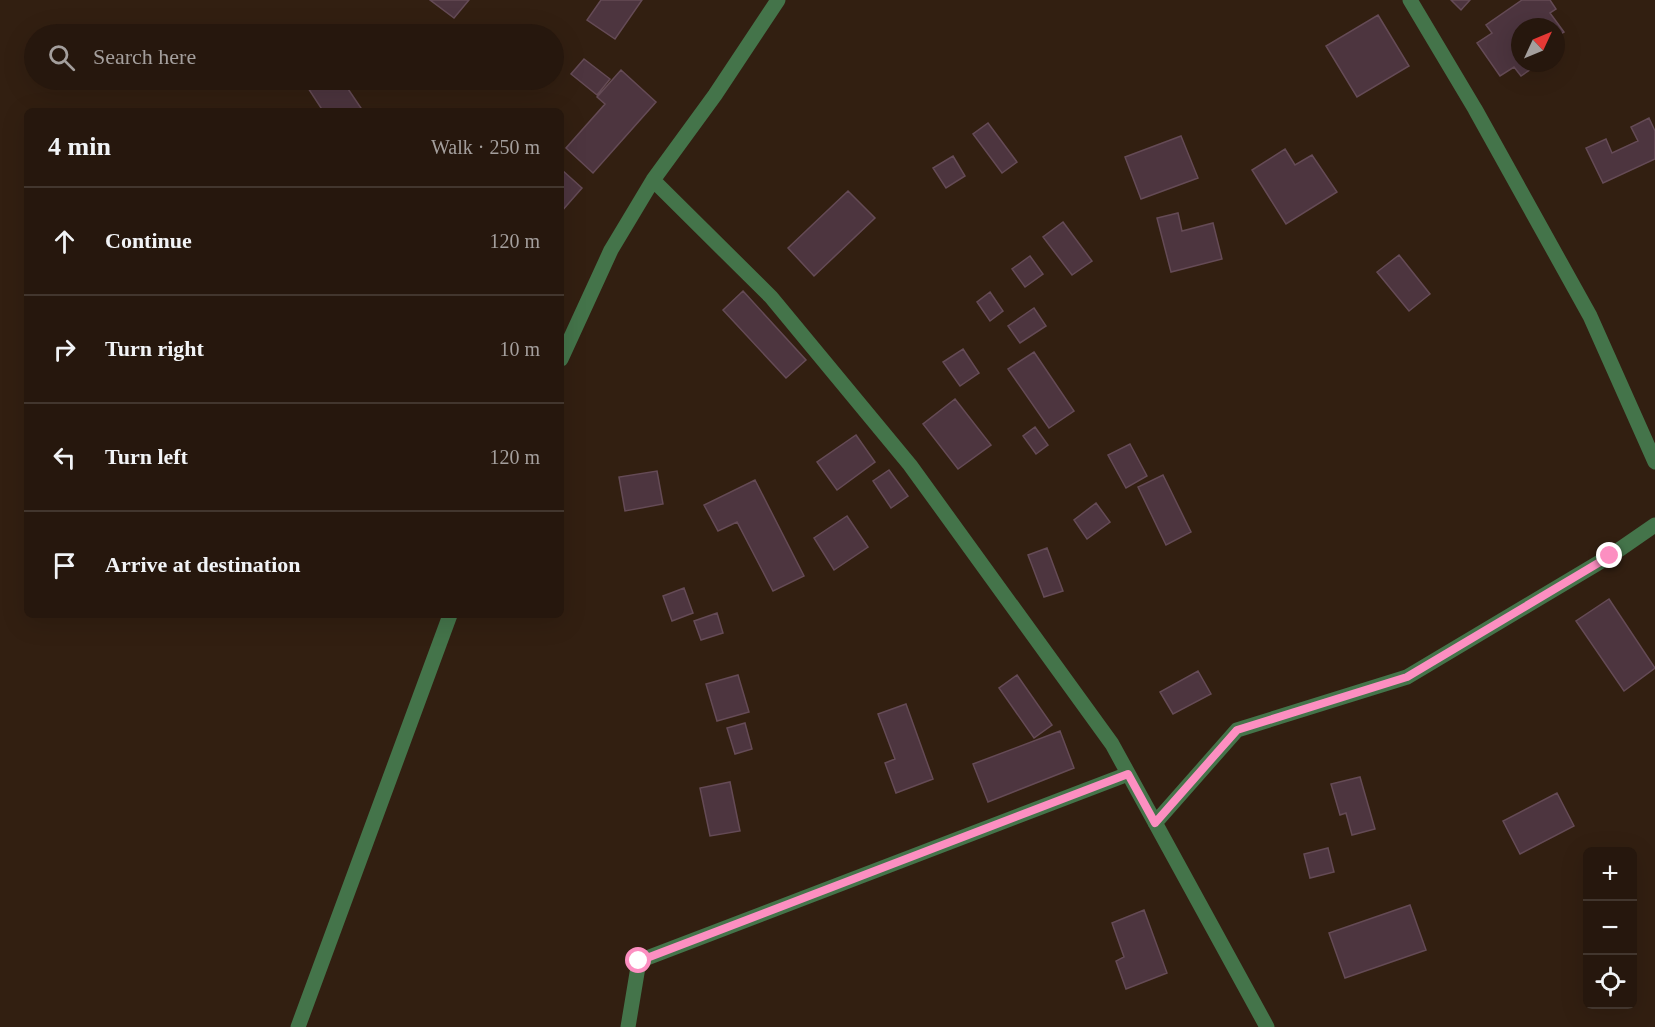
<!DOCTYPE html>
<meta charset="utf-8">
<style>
:root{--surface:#26170d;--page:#2e2016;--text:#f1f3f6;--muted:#a49f9d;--line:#42362e}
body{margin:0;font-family:"Times New Roman",serif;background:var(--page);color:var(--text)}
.controls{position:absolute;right:18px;bottom:18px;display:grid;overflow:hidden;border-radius:9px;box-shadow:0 6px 24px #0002}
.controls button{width:54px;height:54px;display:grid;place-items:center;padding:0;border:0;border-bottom:2px solid var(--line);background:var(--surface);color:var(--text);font:30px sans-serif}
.compass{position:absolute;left:1511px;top:18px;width:54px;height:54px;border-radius:50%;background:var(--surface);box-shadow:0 6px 24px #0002;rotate:46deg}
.stop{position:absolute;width:18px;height:18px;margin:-14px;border:4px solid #fc8fc1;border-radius:50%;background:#fff}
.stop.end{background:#fc8fc1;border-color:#fff;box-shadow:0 2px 6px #0008}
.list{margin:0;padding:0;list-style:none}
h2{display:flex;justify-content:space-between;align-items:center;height:78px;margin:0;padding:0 24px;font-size:26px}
h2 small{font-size:20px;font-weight:400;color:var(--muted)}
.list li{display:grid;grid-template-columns:39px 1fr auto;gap:18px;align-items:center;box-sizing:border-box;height:108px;padding:0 24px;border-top:2px solid var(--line)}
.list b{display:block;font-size:22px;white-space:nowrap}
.list em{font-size:20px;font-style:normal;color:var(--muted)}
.icon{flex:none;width:33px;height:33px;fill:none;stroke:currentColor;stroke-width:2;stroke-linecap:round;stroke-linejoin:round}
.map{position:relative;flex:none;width:1655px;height:1027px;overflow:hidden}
.search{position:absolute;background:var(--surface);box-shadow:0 6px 24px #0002;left:24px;top:24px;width:540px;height:66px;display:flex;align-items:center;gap:15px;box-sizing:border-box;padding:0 21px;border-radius:33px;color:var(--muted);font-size:22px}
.panel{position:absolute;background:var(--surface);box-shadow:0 6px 24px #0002;left:24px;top:108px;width:540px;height:510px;border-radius:9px}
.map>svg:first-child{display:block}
</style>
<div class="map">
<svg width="1655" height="1027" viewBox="0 0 1655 1027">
<rect width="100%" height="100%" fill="#321f11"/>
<!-- building -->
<path fill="#4d353f" stroke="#654b56" stroke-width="1.5" d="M 430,0 L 469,0 L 454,18 Z
M 601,0 L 642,0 L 615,39 L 587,20 Z
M 1451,0 L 1470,0 L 1461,10 Z
M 1522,0 L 1550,0 L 1556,9 L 1550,13 L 1564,32 L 1556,37 L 1556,27 L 1520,27 L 1520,63 L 1540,63 L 1521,76 L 1514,67 L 1500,76 L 1477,43 L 1492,33 L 1486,25 Z
M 1378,15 L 1409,66 L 1357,97 L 1326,46 Z
M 584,59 L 610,79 L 597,95 L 571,74 Z
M 621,70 L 656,102 L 593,173 L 566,148 L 605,104 L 597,97 Z
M 321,80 L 342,80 L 363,111 L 323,111 L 308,88 Z
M 1649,118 L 1655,131 L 1655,159 L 1603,183 L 1586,148 L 1606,139 L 1612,153 L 1638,141 L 1631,127 Z
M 988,123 L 1017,162 L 1002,173 L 973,134 Z
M 1181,136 L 1198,178 L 1141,199 L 1125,157 Z
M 1285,149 L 1295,165 L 1312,155 L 1337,192 L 1286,224 L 1252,170 Z
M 953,156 L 965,176 L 946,188 L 933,168 Z
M 562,170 L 582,188 L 561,212 L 561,171 Z
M 848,191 L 875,218 L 814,276 L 788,248 Z
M 1178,213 L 1182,231 L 1213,223 L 1222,259 L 1171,272 L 1157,218 Z
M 1063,222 L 1092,261 L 1072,275 L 1043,237 Z
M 1399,255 L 1430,294 L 1409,311 L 1377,272 Z
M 1030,256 L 1043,274 L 1025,287 L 1012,269 Z
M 743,291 L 806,360 L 786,378 L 723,310 Z
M 990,292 L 1003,311 L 990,321 L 977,302 Z
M 1034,308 L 1046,326 L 1020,343 L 1008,326 Z
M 963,349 L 979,373 L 960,386 L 943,362 Z
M 1034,352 L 1074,411 L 1049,428 L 1008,369 Z
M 955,399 L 991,445 L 958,469 L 923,424 Z
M 1035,427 L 1048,445 L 1036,454 L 1023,436 Z
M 856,435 L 875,462 L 837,490 L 817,462 Z
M 1130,444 L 1147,476 L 1126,488 L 1108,455 Z
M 889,470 L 908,496 L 891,508 L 873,481 Z
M 657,471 L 663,504 L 625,511 L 619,477 Z
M 1163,475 L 1191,532 L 1166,545 L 1138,487 Z
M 755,480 L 804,576 L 773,591 L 737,522 L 718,531 L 704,505 Z
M 1096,503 L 1110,522 L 1087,539 L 1074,520 Z
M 847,516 L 868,547 L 834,570 L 814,538 Z
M 1047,548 L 1063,591 L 1044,597 L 1028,555 Z
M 684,588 L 693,613 L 672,621 L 663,596 Z
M 1609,599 L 1655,668 L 1624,691 L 1576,621 Z
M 717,613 L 723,633 L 701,640 L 694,621 Z
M 1198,671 L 1211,694 L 1173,714 L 1160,692 Z
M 738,675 L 749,712 L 717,721 L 706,684 Z
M 1017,675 L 1052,725 L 1034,738 L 999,688 Z
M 906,704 L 933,779 L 896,793 L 885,763 L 895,759 L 878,714 Z
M 745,723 L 752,749 L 735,754 L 727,728 Z
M 1060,731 L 1074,768 L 988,802 L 973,764 Z
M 1360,777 L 1375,829 L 1352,835 L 1346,813 L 1340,815 L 1331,784 Z
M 730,782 L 740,831 L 710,836 L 700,788 Z
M 1557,793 L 1574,826 L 1520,854 L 1503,821 Z
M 1328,848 L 1334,872 L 1310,878 L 1304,854 Z
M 1410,905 L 1426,950 L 1345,978 L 1329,933 Z
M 1144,910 L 1167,973 L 1126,989 L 1116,961 L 1124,957 L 1112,923 Z"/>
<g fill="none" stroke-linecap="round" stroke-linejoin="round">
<!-- street -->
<path stroke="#44744a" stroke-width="15" d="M 1410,0 L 1475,109 L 1590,316 L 1655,462
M 653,180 L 771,297 L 910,465 L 1112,744 L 1267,1027
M 561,359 L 611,250 L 653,180 L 715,95 L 778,0
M 1155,823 L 1237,730 L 1407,677 L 1610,556 L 1655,525
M 298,1027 L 450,615
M 628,1027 L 639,961 L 1128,774"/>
</g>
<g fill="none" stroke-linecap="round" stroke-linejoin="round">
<!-- route -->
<path stroke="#fc8fc1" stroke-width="8" d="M 639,961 L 1128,774 L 1155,823 L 1237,730 L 1407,677 L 1610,556"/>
</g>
</svg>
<div class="controls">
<button>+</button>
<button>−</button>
<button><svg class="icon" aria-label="locate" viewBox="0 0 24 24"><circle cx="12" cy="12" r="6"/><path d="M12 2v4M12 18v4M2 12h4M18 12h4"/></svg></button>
</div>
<svg class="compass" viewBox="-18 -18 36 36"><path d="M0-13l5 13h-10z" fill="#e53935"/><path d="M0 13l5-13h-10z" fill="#a49f9d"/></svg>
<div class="stop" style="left:639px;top:961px"></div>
<div class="stop end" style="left:1610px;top:556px"></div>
<div class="search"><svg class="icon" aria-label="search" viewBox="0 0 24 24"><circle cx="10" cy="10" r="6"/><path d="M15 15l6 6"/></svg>Search here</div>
<section class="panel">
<h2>4 min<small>Walk · 250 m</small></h2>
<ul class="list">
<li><svg class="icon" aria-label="ahead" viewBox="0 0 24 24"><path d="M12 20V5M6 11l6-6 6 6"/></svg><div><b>Continue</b></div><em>120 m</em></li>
<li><svg class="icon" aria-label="right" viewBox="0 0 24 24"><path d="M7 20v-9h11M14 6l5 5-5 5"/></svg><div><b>Turn right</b></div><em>10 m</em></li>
<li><svg class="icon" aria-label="left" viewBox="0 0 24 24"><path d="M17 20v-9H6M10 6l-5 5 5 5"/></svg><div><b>Turn left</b></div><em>120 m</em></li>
<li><svg class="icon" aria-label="arrive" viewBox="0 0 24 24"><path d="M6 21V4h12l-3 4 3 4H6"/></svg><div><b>Arrive at destination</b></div></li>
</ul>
</section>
</div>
